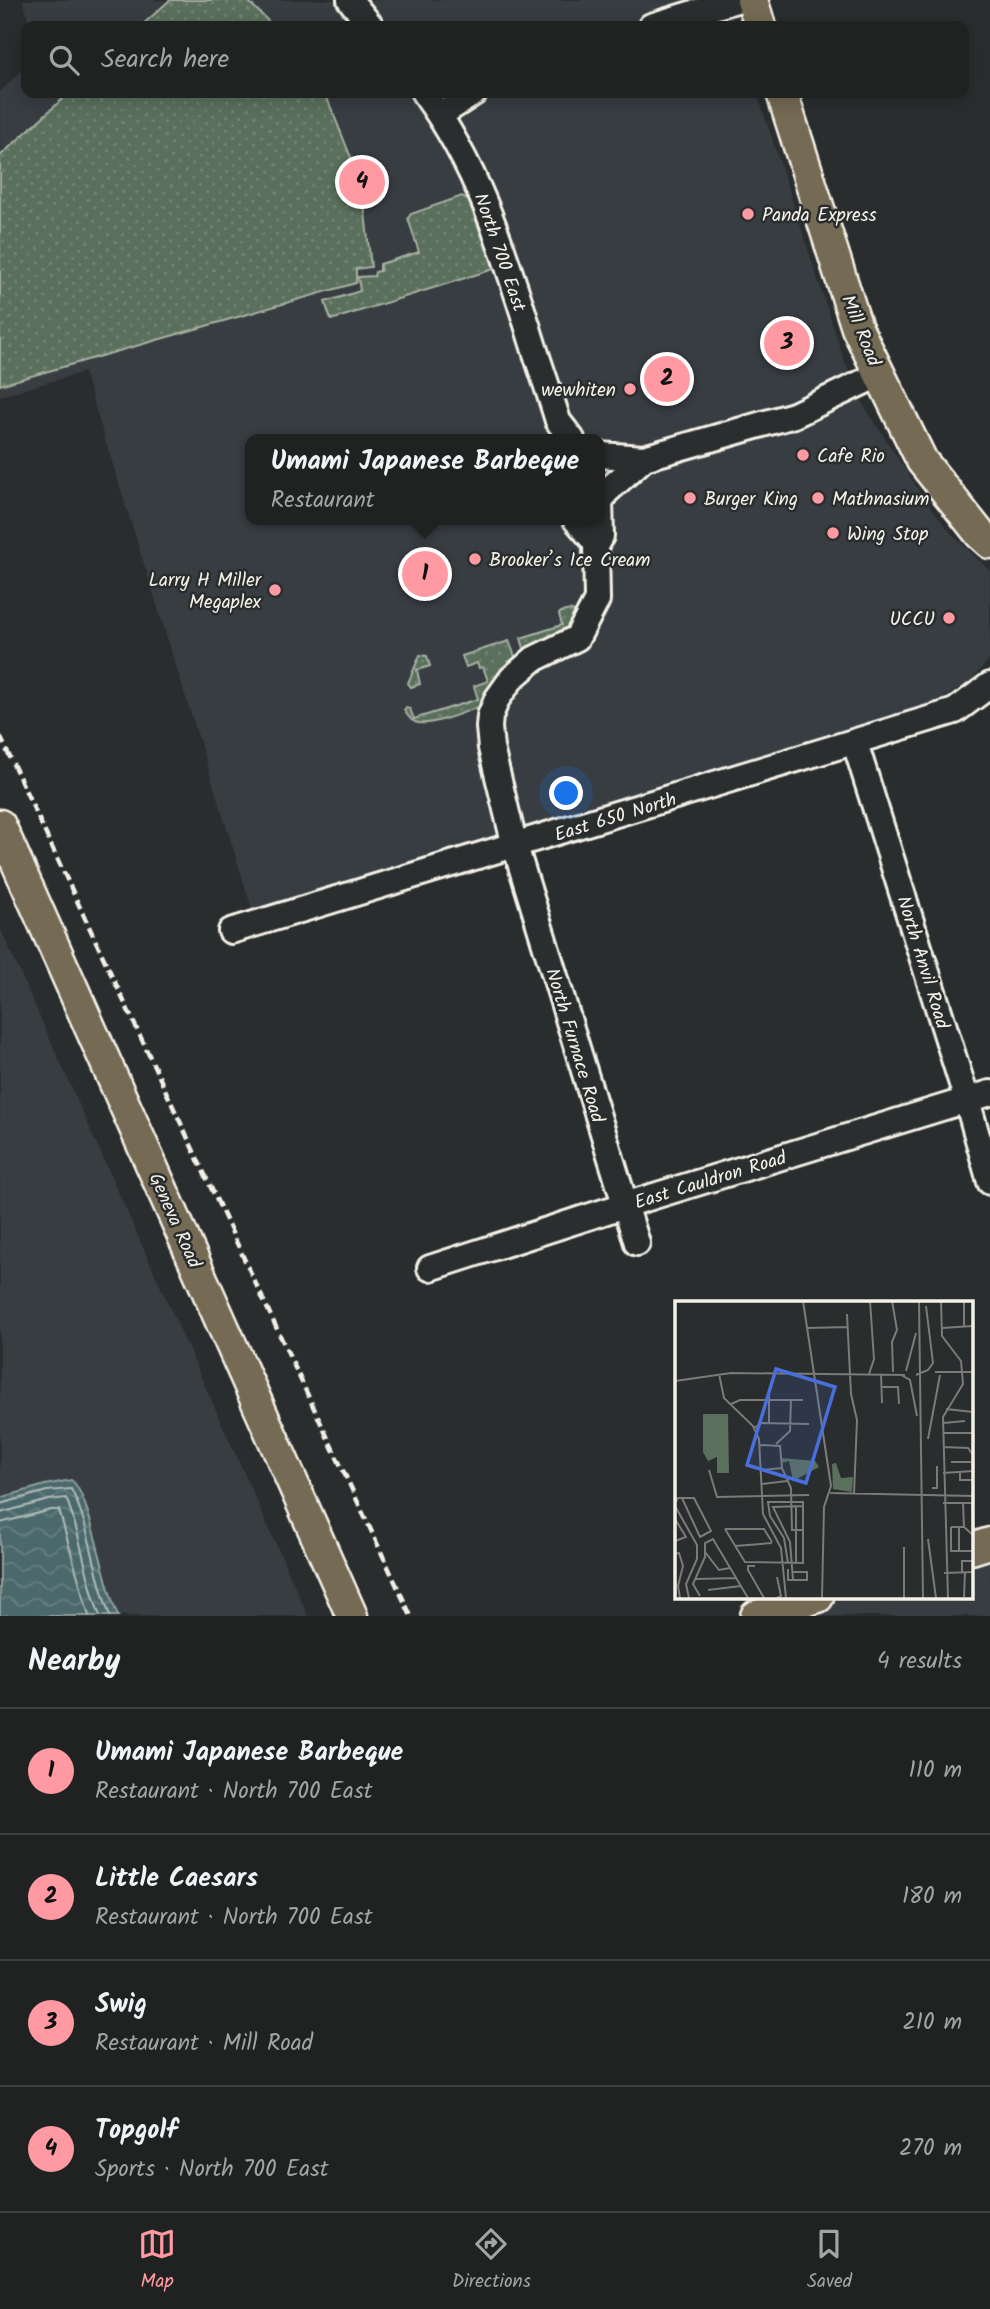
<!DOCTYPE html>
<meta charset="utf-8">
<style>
:root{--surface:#202222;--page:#2d2f2f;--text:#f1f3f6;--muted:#a2a4a5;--line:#3d3f40;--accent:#ff9aa2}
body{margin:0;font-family:Kalam,sans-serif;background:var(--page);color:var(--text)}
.you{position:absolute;left:567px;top:794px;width:24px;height:24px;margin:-18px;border:5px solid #fff;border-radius:50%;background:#1a73e8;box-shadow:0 0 0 10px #1a73e833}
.badge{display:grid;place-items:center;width:46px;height:46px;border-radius:50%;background:var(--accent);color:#111;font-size:23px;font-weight:700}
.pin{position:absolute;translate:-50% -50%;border:4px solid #fff;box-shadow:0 2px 7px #0006}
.popup{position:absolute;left:245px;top:434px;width:360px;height:91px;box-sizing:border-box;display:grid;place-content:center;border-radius:14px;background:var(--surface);filter:drop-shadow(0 2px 5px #0005);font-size:23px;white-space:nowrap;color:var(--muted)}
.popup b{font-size:26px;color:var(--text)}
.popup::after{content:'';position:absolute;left:50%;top:100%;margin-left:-14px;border:14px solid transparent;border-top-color:var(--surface)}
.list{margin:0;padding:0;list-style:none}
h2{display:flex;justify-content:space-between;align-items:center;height:91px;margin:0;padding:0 28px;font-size:30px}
h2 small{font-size:23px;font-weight:400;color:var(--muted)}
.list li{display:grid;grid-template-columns:46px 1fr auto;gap:21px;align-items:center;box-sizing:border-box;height:126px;padding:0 28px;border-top:2px solid var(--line)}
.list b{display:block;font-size:26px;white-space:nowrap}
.list p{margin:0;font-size:23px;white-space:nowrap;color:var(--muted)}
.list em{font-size:23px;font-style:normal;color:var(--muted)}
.icon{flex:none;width:38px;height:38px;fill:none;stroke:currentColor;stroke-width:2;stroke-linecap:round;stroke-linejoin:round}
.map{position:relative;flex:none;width:990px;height:1616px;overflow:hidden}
.search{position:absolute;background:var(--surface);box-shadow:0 4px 18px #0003;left:21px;right:21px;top:21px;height:77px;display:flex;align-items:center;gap:18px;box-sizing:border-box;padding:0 24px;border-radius:14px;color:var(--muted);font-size:26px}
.sheet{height:595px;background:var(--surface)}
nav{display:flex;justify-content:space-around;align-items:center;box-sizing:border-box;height:98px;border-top:2px solid var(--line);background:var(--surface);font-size:19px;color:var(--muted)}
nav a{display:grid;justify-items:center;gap:4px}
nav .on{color:var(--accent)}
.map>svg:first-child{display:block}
</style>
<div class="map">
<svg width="990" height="1616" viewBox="0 0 990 1616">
<defs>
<pattern id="grass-dots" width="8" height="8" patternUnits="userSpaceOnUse" patternTransform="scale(1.75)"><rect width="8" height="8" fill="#5a705c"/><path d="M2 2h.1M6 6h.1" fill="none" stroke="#728573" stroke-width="1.8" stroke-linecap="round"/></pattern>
<pattern id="water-waves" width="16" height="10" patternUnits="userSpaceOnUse" patternTransform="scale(1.75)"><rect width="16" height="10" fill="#4b696c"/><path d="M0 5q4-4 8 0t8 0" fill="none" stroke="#667f81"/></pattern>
</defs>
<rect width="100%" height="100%" fill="#2a2d2e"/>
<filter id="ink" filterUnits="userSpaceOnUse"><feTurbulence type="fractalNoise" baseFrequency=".0143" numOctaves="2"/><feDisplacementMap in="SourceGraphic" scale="14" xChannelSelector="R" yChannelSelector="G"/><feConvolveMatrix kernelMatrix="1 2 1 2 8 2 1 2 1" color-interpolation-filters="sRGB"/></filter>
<g filter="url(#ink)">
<!-- built -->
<path fill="#383e43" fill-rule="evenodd" d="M 23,0 L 727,0 L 735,26 L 30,26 Z
M 26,66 L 26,93 L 757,93 L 845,363 L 864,406 L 923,497 L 950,532 L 990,571 L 990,659 L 971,680 L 939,701 L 254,915 L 84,372 L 0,396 L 0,92 ZM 250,439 L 600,439 L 600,520 L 250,520 Z
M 0,928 L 308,1616 L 0,1616 Z
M 990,1550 L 990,1616 L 770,1616 L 834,1597 L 971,1597 L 971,1556 Z"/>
<!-- grass -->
<path fill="url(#grass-dots)" stroke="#a7b0a2" stroke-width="2" d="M 170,0 L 247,0 L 273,26 L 141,26 Z
M 69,93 L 325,93 L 362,185 L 371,267 L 356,269 L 356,283 L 0,385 L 0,156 Z
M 462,196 L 469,200 L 487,251 L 492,250 L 497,268 L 331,320 L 325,302 L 360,291 L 358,277 L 374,276 L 375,272 L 380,271 L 380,264 L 419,252 L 408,218 L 411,214 Z
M 571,610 L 575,613 L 575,618 L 563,633 L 525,652 L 521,638 L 562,625 L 559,614 L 561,612 Z
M 509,641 L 516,659 L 499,673 L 481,706 C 467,711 428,728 415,722 C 410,720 407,715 404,710 L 406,708 L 410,709 L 414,719 L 478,699 L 474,686 L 488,681 L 483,667 L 479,668 L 477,663 L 466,667 L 462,656 Z
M 420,655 L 427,656 L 430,666 L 417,670 L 420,684 L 411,687 L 408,683 Z"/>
<!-- water -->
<path fill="url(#water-waves)" stroke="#8f9f9e" stroke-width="2" d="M 71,1480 C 89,1490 105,1590 118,1616 L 0,1616 L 0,1498 L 45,1485 Z"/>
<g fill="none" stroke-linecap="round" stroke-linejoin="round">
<!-- shore -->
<path stroke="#b0bbb6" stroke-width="2" d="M 0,1504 L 47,1491 L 71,1489 C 91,1528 94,1575 110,1616
M 0,1513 L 49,1500 L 66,1498 C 82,1536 85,1578 100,1616
M 0,1523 L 51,1510 L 59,1510 L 89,1616"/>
<defs>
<path id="minor" d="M 350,0 L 371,26
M 651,26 L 736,0
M 424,93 C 477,166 501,243 528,328 C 537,359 549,390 558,421 L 572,439
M 440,115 L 474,93
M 600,455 L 644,458 L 728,434 L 794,415 L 880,374
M 600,502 L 601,536 L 596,543 L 597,600 L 577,638 L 534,659 L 512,678 L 497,699 L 490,716 L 489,727 L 491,748 L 515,846 L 637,1243
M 600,502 L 606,492 L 644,458
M 576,520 L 596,543
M 855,743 L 967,1100 L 990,1182
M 231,931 L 955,711 L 990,685
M 430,1268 L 625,1205 L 990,1093"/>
<path id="major" d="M 752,0 L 760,26
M 782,93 L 857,328 L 922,461 L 980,534 L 990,543
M 0,825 L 352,1616
M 971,1549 L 990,1543
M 756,1616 L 818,1597"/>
</defs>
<!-- minor casing -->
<use href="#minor" stroke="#f4f1e8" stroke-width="30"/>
<!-- major casing -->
<use href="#major" stroke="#f4f1e8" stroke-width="35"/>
<!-- minor -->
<use href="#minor" stroke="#2a2d2e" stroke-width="24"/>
<!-- major -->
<use href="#major" stroke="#746b52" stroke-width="30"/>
<!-- rail -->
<path stroke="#f4f1e8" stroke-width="4.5" stroke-dasharray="10 5" stroke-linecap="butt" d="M 0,736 L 411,1616"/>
</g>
</g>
<!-- markers -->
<g fill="#ff9aa2" stroke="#2a2d2e" stroke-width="2.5">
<circle cx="748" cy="214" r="7"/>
<circle cx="630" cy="389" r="7"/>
<circle cx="803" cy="455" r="7"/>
<circle cx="690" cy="498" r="7"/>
<circle cx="818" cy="498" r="7"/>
<circle cx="833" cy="533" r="7"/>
<circle cx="475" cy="559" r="7"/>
<circle cx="275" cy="590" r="7"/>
<circle cx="949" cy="618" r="7"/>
</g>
<g text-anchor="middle" stroke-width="5" stroke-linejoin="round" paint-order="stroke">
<!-- poi labels -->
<g font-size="19" fill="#f4f1e8" stroke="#2a2d2e" text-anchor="start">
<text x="762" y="221">Panda Express</text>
<text x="616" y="396" text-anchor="end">wewhiten</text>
<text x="817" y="462">Cafe Rio</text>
<text x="704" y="505">Burger King</text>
<text x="832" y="505">Mathnasium</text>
<text x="847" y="540">Wing Stop</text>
<text x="489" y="566">Brooker’s Ice Cream</text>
<text x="261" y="586" text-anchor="end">Larry H Miller<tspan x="261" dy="22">Megaplex</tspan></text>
<text x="935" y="625" text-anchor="end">UCCU</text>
</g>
<!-- street labels -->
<g font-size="19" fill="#f4f1e8" stroke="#2a2d2e">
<text transform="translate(501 252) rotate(71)" y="7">North 700 East</text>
<text transform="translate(862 330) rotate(68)" y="7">Mill Road</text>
<text transform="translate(615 816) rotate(-17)" y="7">East 650 North</text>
<text transform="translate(924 962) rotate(73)" y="7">North Anvil Road</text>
<text transform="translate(576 1045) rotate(73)" y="7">North Furnace Road</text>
<text transform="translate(710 1179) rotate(-17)" y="7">East Cauldron Road</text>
<text transform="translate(176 1220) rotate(66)" y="7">Geneva Road</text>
</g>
</g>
<!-- overview -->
<g transform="translate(675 1301)">
<rect width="298" height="298" fill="#2a2d2e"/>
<path d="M 106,157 L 140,160 L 144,166 L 118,180 L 114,160 L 107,162 ZM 161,162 L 166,177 L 178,176 L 177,191 L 158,188 L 157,163 Z" fill="#5a705c"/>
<path d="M 28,113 L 53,113 L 54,172 L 42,172 L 42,156 L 33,160 L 28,151 Z" fill="#5a705c"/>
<path fill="none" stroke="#7b7b78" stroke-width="2" d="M 128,0 L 156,185 L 149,206 L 147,297M 217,0 L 222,29 L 217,41 L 218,71M 244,0 L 248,297M 266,0 L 267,35 L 286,60 L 288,83 L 268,116 L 273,297M 289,0 L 289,27M 172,13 L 176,93 L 182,119 L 179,193M 132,27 L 173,26M 267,27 L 298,25M 231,70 L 241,32M 260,71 L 298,71M 44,73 L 49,97 L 78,125 L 84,138 L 88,213 L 106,247 L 111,297M 194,73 L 199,58 L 195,0M 206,73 L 207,102M 226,74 L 235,79 L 242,115M 241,74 L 253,69 L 258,62 L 251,5M 0,80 L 56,72 L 230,74M 207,86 L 223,86 L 224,103M 56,103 L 65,99 L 128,99M 271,108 L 298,111M 94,122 L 94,90M 268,122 L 290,120M 79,127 L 87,122 L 134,123M 268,132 L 298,132M 253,138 L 265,74M 101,143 L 115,130 L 116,98M 85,144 L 105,145 L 107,167 L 116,187 L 117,229 L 128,229M 268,146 L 293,147 L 298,154M 276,161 L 298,161M 34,169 L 42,196 L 134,194M 86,169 L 107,167M 285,170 L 285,179 L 298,179M 268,172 L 298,170M 86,183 L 112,180M 257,187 L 262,187 L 262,165M 155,192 L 298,195M 0,202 L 3,197 L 19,197 L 36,230 L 25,236 L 7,197M 268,202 L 298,202M 288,202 L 289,226M 297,202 L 298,223M 0,205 L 22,244 L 22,258 L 11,283 L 14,297M 121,205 L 121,262M 0,218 L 11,236 L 0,240M 276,226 L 276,250 L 298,250M 276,226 L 289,226 L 298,234M 284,226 L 284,250M 50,228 L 70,261 L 129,262M 50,228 L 89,228 L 97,241M 253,238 L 261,297M 60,245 L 97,242M 229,246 L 229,297M 30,251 L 44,269 L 55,267M 0,253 L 4,252 L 8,265 L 3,285 L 5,297M 113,262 L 109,237 L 95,215 L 93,201 L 128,201 L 128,262M 80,265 L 73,265 L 73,269 L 89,297M 113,268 L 113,279 L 132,279 L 132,271 L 117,271M 287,271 L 287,260 L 298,260M 269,272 L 298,271M 21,278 L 61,277M 118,279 L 115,241 L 98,206 L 128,205M 33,289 L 66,285M 25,295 L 18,283 L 30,256 L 30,242 L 38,238 L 73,297M 289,296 L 290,271M 102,297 L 106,295 L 102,276"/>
<path fill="#486fdb" fill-opacity="0.15" stroke="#486fdb" stroke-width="3.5" d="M 101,68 L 160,86 L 131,182 L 72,164 Z"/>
<rect width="298" height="298" fill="none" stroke="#f4f1e8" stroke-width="3.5"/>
</g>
</svg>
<div class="you"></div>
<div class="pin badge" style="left:425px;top:574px">1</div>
<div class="popup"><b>Umami Japanese Barbeque</b>Restaurant</div>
<div class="pin badge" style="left:667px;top:379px">2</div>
<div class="pin badge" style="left:787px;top:343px">3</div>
<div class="pin badge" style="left:362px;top:182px">4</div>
<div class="search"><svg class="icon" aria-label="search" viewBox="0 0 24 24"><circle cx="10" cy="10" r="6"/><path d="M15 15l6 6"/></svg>Search here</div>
</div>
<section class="sheet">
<h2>Nearby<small>4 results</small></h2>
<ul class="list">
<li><span class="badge">1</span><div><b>Umami Japanese Barbeque</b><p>Restaurant · North 700 East</p></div><em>110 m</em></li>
<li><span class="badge">2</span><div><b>Little Caesars</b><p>Restaurant · North 700 East</p></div><em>180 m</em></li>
<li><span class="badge">3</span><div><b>Swig</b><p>Restaurant · Mill Road</p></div><em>210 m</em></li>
<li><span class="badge">4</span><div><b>Topgolf</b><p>Sports · North 700 East</p></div><em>270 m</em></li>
</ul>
</section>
<nav>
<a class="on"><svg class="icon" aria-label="map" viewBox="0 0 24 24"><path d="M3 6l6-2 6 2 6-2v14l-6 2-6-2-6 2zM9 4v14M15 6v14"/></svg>Map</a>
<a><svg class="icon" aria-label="directions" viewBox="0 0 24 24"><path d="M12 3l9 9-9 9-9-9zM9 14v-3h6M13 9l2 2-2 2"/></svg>Directions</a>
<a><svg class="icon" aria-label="saved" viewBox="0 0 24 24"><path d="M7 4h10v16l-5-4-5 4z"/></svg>Saved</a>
</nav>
